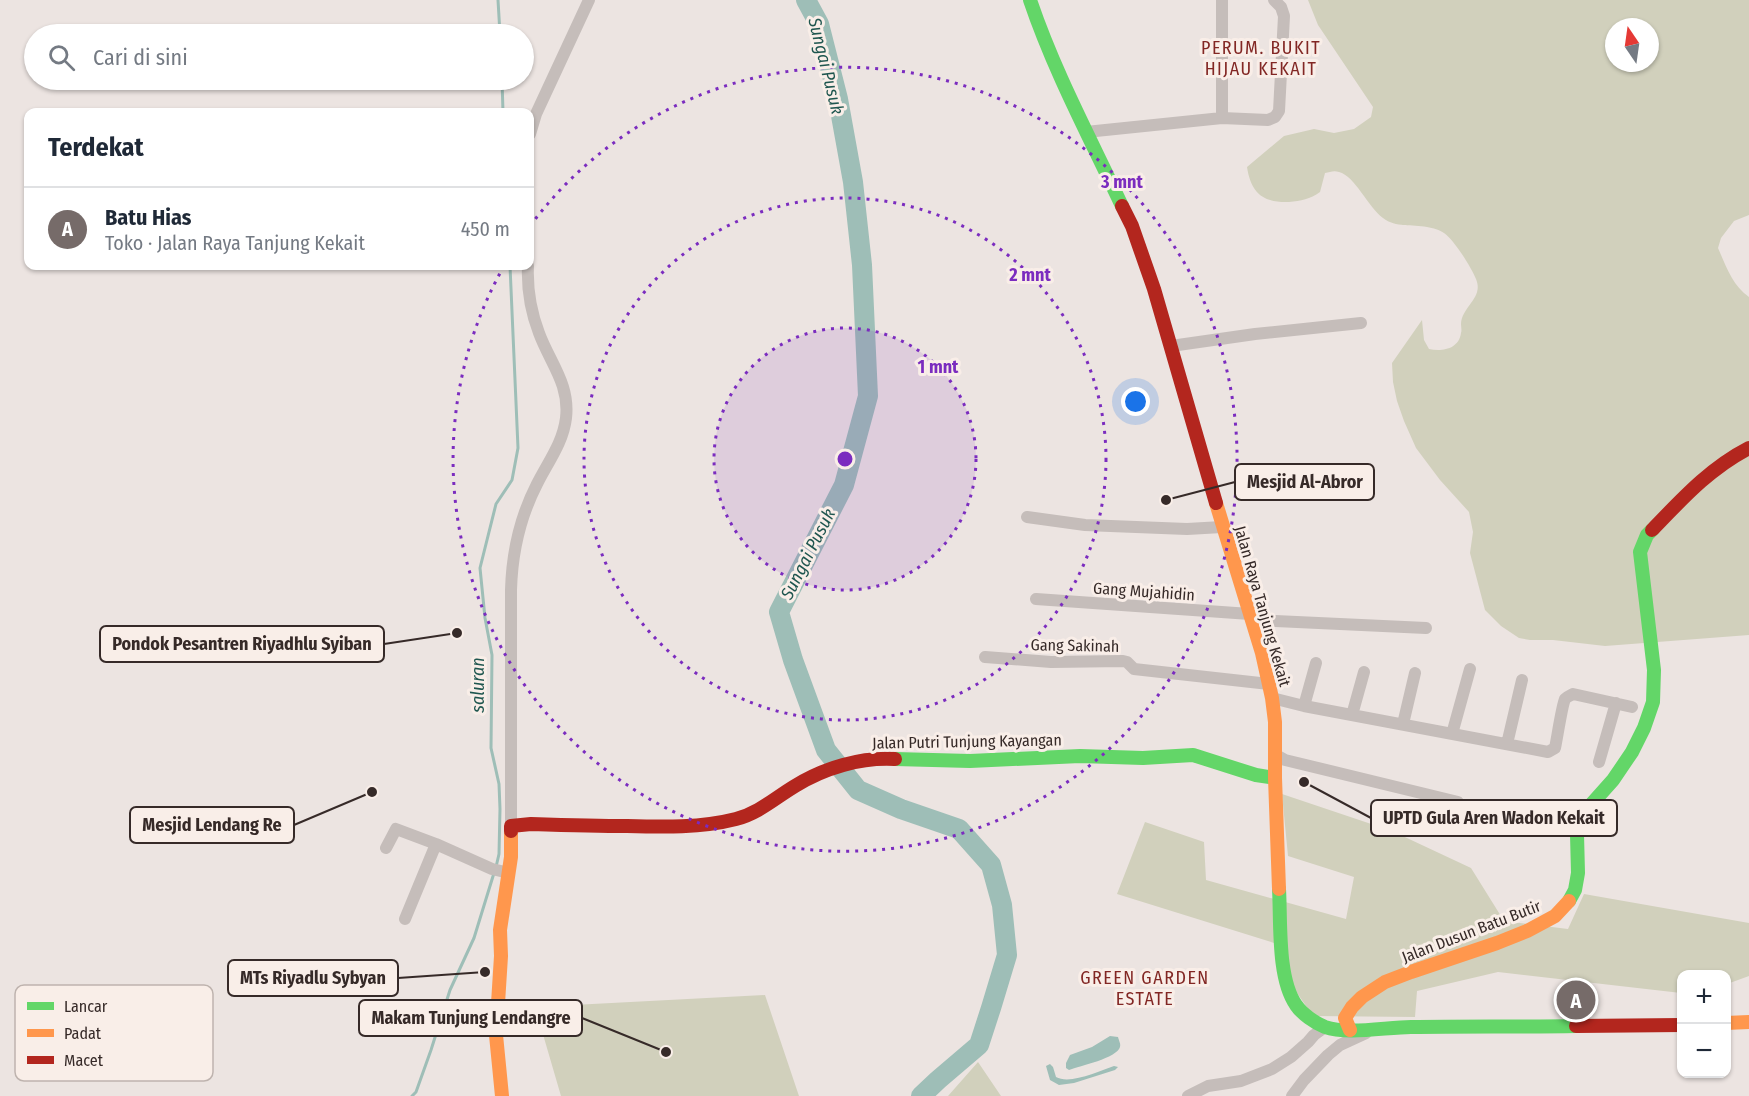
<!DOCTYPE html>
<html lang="id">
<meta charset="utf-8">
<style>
:root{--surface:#fff;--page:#f6f6f7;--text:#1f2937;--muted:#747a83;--line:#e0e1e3;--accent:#766b69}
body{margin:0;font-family:"Fira Sans Condensed",sans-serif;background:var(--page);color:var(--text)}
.controls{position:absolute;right:18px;bottom:18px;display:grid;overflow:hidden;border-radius:12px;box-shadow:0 2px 4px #0004}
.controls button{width:54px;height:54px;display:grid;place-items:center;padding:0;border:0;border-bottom:2px solid var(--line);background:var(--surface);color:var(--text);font:30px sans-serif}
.compass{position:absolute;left:1605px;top:18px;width:54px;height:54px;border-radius:50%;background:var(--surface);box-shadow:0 2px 4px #0004;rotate:347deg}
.you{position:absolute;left:1136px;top:402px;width:21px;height:21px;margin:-15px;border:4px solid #fff;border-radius:50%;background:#1a73e8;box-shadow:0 0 0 9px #1a73e833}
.badge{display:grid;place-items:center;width:39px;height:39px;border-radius:50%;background:var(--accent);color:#fff;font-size:20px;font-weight:700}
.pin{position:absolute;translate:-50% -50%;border:3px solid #fff;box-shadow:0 2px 6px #0006}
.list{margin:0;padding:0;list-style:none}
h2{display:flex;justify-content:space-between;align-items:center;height:78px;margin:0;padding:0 24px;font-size:26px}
h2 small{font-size:20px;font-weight:400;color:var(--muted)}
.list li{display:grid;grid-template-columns:39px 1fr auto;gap:18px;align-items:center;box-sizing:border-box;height:84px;padding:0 24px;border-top:2px solid var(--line)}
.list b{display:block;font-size:22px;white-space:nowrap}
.list p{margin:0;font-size:20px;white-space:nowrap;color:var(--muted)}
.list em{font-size:20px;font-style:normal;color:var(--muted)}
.icon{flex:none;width:33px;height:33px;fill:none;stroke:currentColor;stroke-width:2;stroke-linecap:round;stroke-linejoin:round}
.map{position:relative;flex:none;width:1749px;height:1096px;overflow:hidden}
.search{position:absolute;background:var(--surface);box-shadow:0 2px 4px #0004;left:24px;top:24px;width:510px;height:66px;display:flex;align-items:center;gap:15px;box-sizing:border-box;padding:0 21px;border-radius:33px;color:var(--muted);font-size:22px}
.panel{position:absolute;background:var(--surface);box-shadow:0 2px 4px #0004;left:24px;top:108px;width:510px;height:162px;border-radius:12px}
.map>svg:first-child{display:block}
</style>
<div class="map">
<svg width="1749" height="1096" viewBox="0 0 1749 1096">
<rect width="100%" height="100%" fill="#ece4e1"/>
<!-- green -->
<path fill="#d1d0bc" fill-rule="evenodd" d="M 1308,0 L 1749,0 L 1749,215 L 1734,221 L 1721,238 L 1718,248 C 1726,266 1732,285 1749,297 L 1749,635 L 1605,646 L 1553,640 L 1530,640 L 1519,638 L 1501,626 L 1485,610 L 1470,553 L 1473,532 L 1469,512 L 1440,480 L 1416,448 L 1404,421 L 1397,401 L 1393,382 L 1392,363 L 1422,320 L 1424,340 L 1429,349 C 1442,352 1459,349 1461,333 C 1462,330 1461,327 1461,324 C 1462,306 1484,298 1476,279 C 1471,267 1455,241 1444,233 C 1440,230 1433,228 1427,227 C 1412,224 1396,228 1383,218 C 1368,207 1355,176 1339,172 C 1334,170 1330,172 1325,173 L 1320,192 C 1310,199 1301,201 1289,202 C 1263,203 1251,193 1247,167 L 1284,136 L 1314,129 L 1334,133 L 1354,129 L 1371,117 L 1373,107 L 1318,25 ZM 1614,27 L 1650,27 L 1650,63 L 1614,63 Z
M 1282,794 L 1392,831 L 1471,868 L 1504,921 L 1568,929 L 1584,894 L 1749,923 L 1749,976 L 1727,984 L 1726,974 L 1682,974 L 1681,993 L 1498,972 L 1417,991 L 1415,1017 L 1313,1016 L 1286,977 L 1284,946 L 1117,894 L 1145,822 L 1204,842 L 1206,880 L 1346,919 L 1354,877 L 1288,856 Z
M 765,995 L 799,1096 L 561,1096 L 535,1007 Z
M 978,1062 L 1001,1096 L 948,1096 Z"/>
<!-- water -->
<path fill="#9ebeb7" d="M 1110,1036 L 1118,1037 C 1119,1041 1121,1044 1120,1047 C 1117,1058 1080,1066 1069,1070 L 1066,1068 L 1066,1063 L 1070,1055 L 1092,1047 Z
M 1050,1064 L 1053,1067 L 1056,1077 C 1070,1085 1099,1071 1114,1066 L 1118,1067 L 1115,1070 L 1074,1083 L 1059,1085 L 1050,1080 L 1046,1066 Z"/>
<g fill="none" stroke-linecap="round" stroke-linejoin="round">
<!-- stream -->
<path stroke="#9ebeb7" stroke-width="3" d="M 498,0 L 500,34
M 502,80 L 503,112
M 496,867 L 499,854 L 500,809 L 499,784 L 491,748 L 492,655 L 485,618 L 480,568 L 496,504 L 512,480 L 518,448 L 510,266
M 412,1096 L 416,1092 L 431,1050 L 450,990 L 474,938 L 494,873"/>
<!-- river -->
<path stroke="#9ebeb7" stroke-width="20" d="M 806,0 L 819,24 L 838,99 L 853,182 L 862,265 L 868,396 L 844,485 L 779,612 L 793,660 L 826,750 L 858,790 L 901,809 L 959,829 L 991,865 L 1002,905 L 1007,955 L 991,1008 L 979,1045 L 938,1080 L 921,1096"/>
<!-- street -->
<path stroke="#c5bdba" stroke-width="12" d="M 1222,118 L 1222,0
M 1086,132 L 1222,118 L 1268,120 L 1275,117 L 1279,111 L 1284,16 L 1281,7 L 1274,0
M 530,134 L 536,114 L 589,0
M 1171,346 L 1255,334 L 1361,323
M 1027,517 L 1085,525 L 1187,529 L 1222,527
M 1036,599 L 1250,614
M 1252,620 L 1426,628
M 985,657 L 1051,662 L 1123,661 L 1127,662 L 1134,669 L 1269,684
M 1272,698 L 1304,706 L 1548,752 L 1555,748 C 1557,739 1562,705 1565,699 C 1568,696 1570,696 1573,694 L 1632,707
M 1304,706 L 1316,663
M 1352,715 L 1364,672
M 1403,724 L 1415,673
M 1452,734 L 1470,669
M 1507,744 L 1522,680
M 1276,755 L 1285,760 L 1458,802
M 1599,762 L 1616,703
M 511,826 L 511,590 C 512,553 520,517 537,484 C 548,462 563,443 566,418 C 570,384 550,363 539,333 C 531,312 527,288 528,266
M 386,848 L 396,829 L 436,844 L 492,869 L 509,873
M 405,919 L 436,844
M 1188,1096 L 1208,1086 L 1241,1081 L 1272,1069 L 1291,1057 L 1308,1042 L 1314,1035 L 1325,1027
M 1292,1096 L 1304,1080 L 1328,1055 L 1340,1045 L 1366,1033"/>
<!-- fast -->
<path stroke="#63d668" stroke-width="14" d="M 1030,0 C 1054,71 1090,138 1122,206
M 895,759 L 970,761 L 1080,756 L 1143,758 L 1193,755 L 1256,775 L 1275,778
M 1279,889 C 1281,921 1277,978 1296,1005 C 1302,1014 1315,1023 1325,1027 C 1347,1035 1387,1027 1411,1027 C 1466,1026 1521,1027 1576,1026
M 1569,901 L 1575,890 L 1578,873 L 1577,834 L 1580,820 L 1588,808 L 1613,780 L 1632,752 L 1644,728 L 1653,702 L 1654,670 L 1640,552 L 1647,535 L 1652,530"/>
<!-- slow -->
<path stroke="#ff974d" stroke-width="14" d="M 1216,503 L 1262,653 L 1272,698 L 1275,722 L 1275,778 L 1279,889
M 1726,1023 L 1749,1022
M 1350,1030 L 1345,1018 L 1352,1007 L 1362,997 L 1385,982 L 1411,972 L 1497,943 L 1527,931 L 1555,916 L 1569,901
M 502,1096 L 496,1035 L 501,956 L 500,930 L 511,857 L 511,831"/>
<!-- jam -->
<path stroke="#b3261e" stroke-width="14" d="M 1122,206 L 1132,226 L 1154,289 L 1216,503
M 1652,530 C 1682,499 1710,468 1749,448
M 511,831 L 511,826 L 531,824 C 563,825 595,826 627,826 C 663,827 701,828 736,819 C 759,813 775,798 795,786 C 824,768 861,757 895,759
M 1576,1026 L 1682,1025"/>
</g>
<!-- distance rings -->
<circle cx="845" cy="459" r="131" fill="#7b2cbf" fill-opacity=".12"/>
<g fill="none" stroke="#7b2cbf" stroke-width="3" stroke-dasharray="3 6">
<circle cx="845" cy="459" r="131"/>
<circle cx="845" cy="459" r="261"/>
<path d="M530 226A392 392 0 1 1 504 266"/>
</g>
<g text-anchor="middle" stroke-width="6" stroke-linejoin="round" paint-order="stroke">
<!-- street labels -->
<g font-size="16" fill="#362a28" stroke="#f9eee8">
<text transform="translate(1144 591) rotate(4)" y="6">Gang Mujahidin</text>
<text transform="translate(1263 606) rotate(74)" y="6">Jalan Raya Tanjung Kekait</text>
<text transform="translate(1075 645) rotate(1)" y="6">Gang Sakinah</text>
<text transform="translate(967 741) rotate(-1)" y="6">Jalan Putri Tunjung Kayangan</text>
<text transform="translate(1471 931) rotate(-21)" y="6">Jalan Dusun Batu Butir</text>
</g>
<!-- neighbourhood labels -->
<g font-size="18" letter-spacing="1.5" fill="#822724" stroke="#f9eee8">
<text x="1261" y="54">PERUM. BUKIT<tspan x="1261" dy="21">HIJAU KEKAIT</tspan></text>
<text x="1145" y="984">GREEN GARDEN<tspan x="1145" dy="21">ESTATE</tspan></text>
</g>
<!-- water labels -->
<g font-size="18" font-style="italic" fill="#1f564f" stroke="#f9eee8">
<text transform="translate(826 66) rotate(76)" y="6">Sungai Pusuk</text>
<text transform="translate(808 554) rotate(-63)" y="6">Sungai Pusuk</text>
<text transform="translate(478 685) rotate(-90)" y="6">saluran</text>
</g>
</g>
<!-- legend -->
<rect x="15" y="985" width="198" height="96" rx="9" fill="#f9eee8" stroke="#beb3ae" stroke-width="1.5"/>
<rect x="27" y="1002" width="27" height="8" fill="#63d668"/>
<rect x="27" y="1029" width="27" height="8" fill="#ff974d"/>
<rect x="27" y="1056" width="27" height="8" fill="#b3261e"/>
<g font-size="16" fill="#362a28">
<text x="64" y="1012">Lancar</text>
<text x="64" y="1039">Padat</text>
<text x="64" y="1066">Macet</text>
</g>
<circle cx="845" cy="459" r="9" fill="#7b2cbf" stroke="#f9eee8" stroke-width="3"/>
<g font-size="18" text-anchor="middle" font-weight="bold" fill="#7b2cbf" stroke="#f9eee8" stroke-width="6" stroke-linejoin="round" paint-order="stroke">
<text x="1122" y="188">3 mnt</text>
<text x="1030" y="281">2 mnt</text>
<text x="938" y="373">1 mnt</text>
</g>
<!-- callouts -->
<path fill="none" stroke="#362a28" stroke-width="2" d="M1166 500L1235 482M457 633L384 644M1304 782L1371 818M372 792L294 825M485 972L398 978M666 1052L582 1018"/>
<g fill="#362a28" stroke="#f9eee8" stroke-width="2">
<circle cx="1166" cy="500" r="6"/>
<circle cx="457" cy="633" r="6"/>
<circle cx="1304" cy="782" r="6"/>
<circle cx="372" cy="792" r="6"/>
<circle cx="485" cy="972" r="6"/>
<circle cx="666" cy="1052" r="6"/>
</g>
<g fill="#f9eee8" stroke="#362a28" stroke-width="2">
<rect x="1235" y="464" width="139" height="36" rx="6"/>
<rect x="100" y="626" width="284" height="36" rx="6"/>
<rect x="1371" y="800" width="246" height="36" rx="6"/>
<rect x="130" y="807" width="164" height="36" rx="6"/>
<rect x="228" y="960" width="170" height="36" rx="6"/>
<rect x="359" y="1000" width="223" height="36" rx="6"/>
</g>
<g font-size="18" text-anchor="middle" font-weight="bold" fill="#362a28">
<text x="1305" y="488">Mesjid Al-Abror</text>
<text x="242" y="650">Pondok Pesantren Riyadhlu Syiban</text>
<text x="1494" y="824">UPTD Gula Aren Wadon Kekait</text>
<text x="212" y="831">Mesjid Lendang Re</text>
<text x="313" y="984">MTs Riyadlu Sybyan</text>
<text x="471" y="1024">Makam Tunjung Lendangre</text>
</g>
</svg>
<div class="controls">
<button>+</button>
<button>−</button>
</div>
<svg class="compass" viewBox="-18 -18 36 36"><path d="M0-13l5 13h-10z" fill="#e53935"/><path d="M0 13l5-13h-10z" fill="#747a83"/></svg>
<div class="you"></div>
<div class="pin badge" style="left:1576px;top:1000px">A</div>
<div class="search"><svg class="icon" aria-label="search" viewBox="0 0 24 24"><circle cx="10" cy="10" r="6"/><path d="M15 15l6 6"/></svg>Cari di sini</div>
<section class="panel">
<h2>Terdekat<small></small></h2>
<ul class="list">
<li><span class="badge">A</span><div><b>Batu Hias</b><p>Toko · Jalan Raya Tanjung Kekait</p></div><em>450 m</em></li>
</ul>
</section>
</div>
